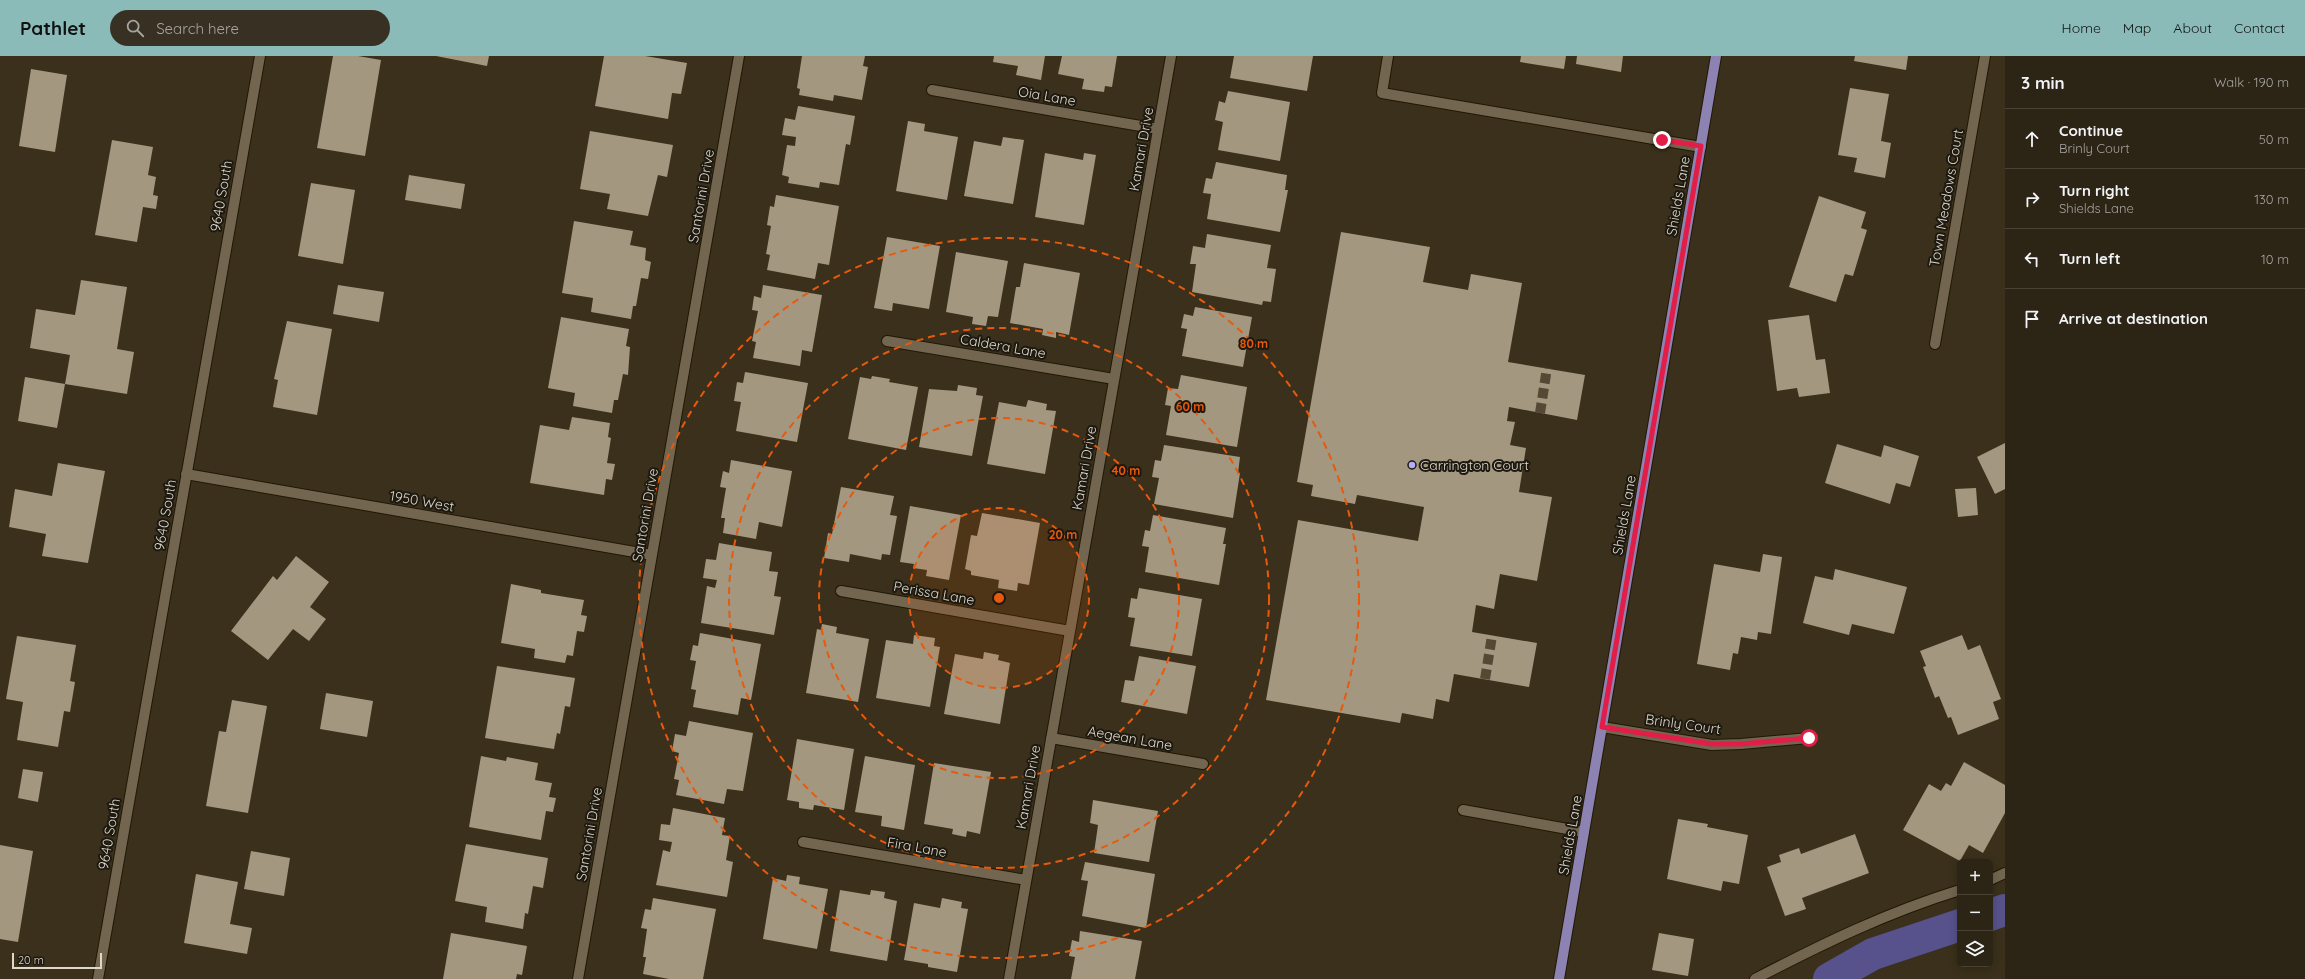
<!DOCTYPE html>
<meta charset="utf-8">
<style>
:root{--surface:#2c2414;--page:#383022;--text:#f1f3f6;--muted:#a6a4a0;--line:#484134;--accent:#8bbbb9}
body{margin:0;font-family:Quicksand,sans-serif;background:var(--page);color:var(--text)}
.controls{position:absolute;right:12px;bottom:12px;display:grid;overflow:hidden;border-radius:6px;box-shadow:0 2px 10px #0003}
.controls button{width:36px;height:36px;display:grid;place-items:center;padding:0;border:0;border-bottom:1px solid var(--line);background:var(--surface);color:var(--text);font:20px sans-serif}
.scale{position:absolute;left:12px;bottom:10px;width:90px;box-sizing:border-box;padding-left:4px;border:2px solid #ded8cb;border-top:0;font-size:11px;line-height:14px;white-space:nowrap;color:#ded8cb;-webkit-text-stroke:3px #1d1910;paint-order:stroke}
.stop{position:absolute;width:12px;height:12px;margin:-9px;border:3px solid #e11d48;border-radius:50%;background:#fff}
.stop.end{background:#e11d48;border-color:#fff;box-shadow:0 1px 4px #0008}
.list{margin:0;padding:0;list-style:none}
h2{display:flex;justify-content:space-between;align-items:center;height:52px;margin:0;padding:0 16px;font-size:17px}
h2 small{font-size:13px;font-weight:400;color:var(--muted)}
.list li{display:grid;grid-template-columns:26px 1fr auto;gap:12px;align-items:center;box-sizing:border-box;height:60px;padding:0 16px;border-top:1px solid var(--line)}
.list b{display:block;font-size:15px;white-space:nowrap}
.list p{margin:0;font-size:13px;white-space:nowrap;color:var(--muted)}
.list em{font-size:13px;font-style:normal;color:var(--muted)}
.icon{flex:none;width:22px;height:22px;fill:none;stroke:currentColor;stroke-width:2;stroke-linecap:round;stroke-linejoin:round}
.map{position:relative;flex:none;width:2005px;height:923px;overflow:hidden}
header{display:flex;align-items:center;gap:24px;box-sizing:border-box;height:56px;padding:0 20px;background:var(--accent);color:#111}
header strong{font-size:19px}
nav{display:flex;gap:22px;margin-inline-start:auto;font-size:14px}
.search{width:280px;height:36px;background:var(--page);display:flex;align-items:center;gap:10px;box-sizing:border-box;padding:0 14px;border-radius:22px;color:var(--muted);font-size:15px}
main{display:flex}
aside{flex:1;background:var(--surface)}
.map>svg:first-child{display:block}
</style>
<header>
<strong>Pathlet</strong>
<div class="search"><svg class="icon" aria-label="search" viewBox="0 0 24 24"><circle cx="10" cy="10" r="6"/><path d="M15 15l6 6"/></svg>Search here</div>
<nav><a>Home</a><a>Map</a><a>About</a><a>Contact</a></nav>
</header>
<main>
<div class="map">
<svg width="2005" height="923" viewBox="0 0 2005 923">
<rect width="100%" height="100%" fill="#3a301b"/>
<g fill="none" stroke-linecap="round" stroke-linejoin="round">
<!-- canal -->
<path stroke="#57528b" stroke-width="32" d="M 1990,859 L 2005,854
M 1829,923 L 1873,898 L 1960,869"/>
</g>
<!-- building -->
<path fill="#a3977f" d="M 333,0 L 358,0 L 381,4 L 365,100 L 317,92 Z
M 436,0 L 489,0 L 487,10 Z
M 604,0 L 645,0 L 687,7 L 681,38 L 672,37 L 668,63 L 595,50 Z
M 802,0 L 865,0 L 863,10 L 868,11 L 862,44 L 834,39 L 833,45 L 799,39 L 800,33 L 797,32 Z
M 994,0 L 1045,0 L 1041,24 L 1016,19 L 1018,10 L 993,6 Z
M 1062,0 L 1117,0 L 1112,31 L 1105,30 L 1104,36 L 1082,33 L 1084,23 L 1058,18 Z
M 1234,0 L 1313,0 L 1307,35 L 1230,22 Z
M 1521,0 L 1566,0 L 1564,13 L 1520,6 Z
M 1577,0 L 1623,0 L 1621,16 L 1576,8 Z
M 1855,0 L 1908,0 L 1906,14 L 1854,5 Z
M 31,13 L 67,19 L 55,96 L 19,90 Z
M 1850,32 L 1889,38 L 1881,85 L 1891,87 L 1885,122 L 1854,116 L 1857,102 L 1838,99 Z
M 1228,35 L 1290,46 L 1280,105 L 1218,94 L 1223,66 L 1215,64 L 1219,45 L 1225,47 Z
M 798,50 L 855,60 L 850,89 L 846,88 L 839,129 L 820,126 L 819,132 L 788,127 L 789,121 L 782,119 L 787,89 L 795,90 L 796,81 L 782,79 L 785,62 L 795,64 Z
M 908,65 L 925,68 L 924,75 L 958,81 L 947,144 L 896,135 Z
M 590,75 L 673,89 L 667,121 L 658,119 L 648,160 L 607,153 L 610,138 L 580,133 Z
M 1003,81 L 1024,84 L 1013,148 L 964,140 L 974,85 L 1001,90 Z
M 112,84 L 153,91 L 148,119 L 156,121 L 153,139 L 158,140 L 156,153 L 143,151 L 137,186 L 95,179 Z
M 1045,97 L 1083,104 L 1084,97 L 1096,99 L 1084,169 L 1035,161 Z
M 1216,106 L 1287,119 L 1285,134 L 1288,134 L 1280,176 L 1207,163 L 1211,138 L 1203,137 L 1206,122 L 1212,123 Z
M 409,119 L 465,128 L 461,153 L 405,144 Z
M 311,127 L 355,134 L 343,208 L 298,200 Z
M 776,139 L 839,150 L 829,209 L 818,207 L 815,223 L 767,214 L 770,199 L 766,198 L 771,170 L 767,169 L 770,150 L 774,151 Z
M 1819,140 L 1866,156 L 1861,172 L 1867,174 L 1853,220 L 1845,218 L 1836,246 L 1789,231 Z
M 574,165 L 633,175 L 630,189 L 646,192 L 645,204 L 651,206 L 648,223 L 641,222 L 636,250 L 633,250 L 631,263 L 591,256 L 593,242 L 562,237 Z
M 1341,176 L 1430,191 L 1423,226 L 1468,234 L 1471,218 L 1522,227 L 1508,306 L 1585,319 L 1577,364 L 1509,351 L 1507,365 L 1515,366 L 1510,389 L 1526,392 L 1519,436 L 1552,441 L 1537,525 L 1500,518 L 1494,553 L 1476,549 L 1472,576 L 1537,587 L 1529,631 L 1454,618 L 1449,646 L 1436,643 L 1433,663 L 1402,657 L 1400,667 L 1266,644 L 1298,464 L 1418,485 L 1424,451 L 1357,439 L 1355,448 L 1311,440 L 1313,429 L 1297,426 Z
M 1207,178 L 1271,189 L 1267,212 L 1276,213 L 1271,246 L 1263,245 L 1262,249 L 1192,236 L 1196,208 L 1190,208 L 1193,190 L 1205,192 Z
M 887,181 L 940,190 L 929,253 L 893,247 L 892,255 L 874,252 Z
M 956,196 L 1008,205 L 998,261 L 988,260 L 986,270 L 972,268 L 973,261 L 946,256 Z
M 1024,207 L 1080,217 L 1069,279 L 1056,276 L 1056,282 L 1042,279 L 1043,273 L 1010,267 L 1016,231 L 1020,231 Z
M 81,224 L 127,231 L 117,293 L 134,296 L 127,338 L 65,328 L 70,299 L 30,292 L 36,253 L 75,259 Z
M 338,229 L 384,236 L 379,266 L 333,258 Z
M 763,229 L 822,239 L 812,296 L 802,294 L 800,310 L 753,302 L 756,286 L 752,285 L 758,255 L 752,254 L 754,240 L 761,242 Z
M 1195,251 L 1252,261 L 1243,311 L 1182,300 L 1187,273 L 1181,272 L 1184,258 L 1193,260 Z
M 1809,259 L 1816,304 L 1825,303 L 1830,337 L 1799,341 L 1797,332 L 1777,335 L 1768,264 Z
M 561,261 L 629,273 L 626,290 L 630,291 L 628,319 L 623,318 L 618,344 L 614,344 L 612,357 L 573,350 L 575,337 L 548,332 Z
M 287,265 L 332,273 L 317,359 L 273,351 L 278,324 L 274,323 Z
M 745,316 L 808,327 L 797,386 L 736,375 L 741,346 L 734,345 L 737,326 L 743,327 Z
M 1181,319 L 1247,331 L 1237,391 L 1166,379 L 1171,350 L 1165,349 L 1168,332 L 1178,333 Z
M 872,320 L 890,323 L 889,326 L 918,331 L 906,394 L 848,383 L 860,321 L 871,323 Z
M 25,321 L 65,328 L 57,372 L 18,365 Z
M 958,329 L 977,332 L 976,339 L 983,340 L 972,400 L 919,391 L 929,333 L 957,335 Z
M 1028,344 L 1047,348 L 1046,354 L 1056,355 L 1045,418 L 987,408 L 999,346 L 1026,351 Z
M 572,361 L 610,367 L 608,381 L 611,382 L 607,407 L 615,408 L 612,424 L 606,423 L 604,439 L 530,427 L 540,369 L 569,374 Z
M 2005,387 L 2005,433 L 1995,438 L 1977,401 Z
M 1837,388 L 1881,401 L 1884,389 L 1919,400 L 1910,431 L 1896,427 L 1890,448 L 1825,427 Z
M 1164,389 L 1240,401 L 1238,417 L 1240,417 L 1233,462 L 1154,448 L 1159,422 L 1152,421 L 1155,404 L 1161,405 Z
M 731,404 L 792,415 L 782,471 L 759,466 L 756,483 L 723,477 L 725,462 L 721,462 L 726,432 L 720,431 L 723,415 L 729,417 Z
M 58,407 L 105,415 L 88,507 L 42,500 L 46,478 L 9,471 L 15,433 L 52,440 Z
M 841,431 L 894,440 L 890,459 L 897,460 L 890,499 L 882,498 L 881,504 L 850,498 L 849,506 L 824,502 L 828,477 L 832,478 Z
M 1976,432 L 1978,459 L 1958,461 L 1955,433 Z
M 910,450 L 961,459 L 949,524 L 926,520 L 927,514 L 913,512 L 914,508 L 900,506 Z
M 982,457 L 1040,467 L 1029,529 L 1018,527 L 1017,535 L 998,532 L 999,524 L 971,519 L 971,515 L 965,513 L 971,479 L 977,480 Z
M 1153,459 L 1226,472 L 1223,488 L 1226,488 L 1219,529 L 1145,516 L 1149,491 L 1142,490 L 1145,474 L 1150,475 Z
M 719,487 L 772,496 L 769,515 L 778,516 L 774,540 L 781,541 L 774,579 L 701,567 L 707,530 L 715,532 L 717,524 L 703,522 L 706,503 L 716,504 Z
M 1763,498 L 1782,501 L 1771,578 L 1758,576 L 1757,584 L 1741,581 L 1738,598 L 1733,597 L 1730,614 L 1697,608 L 1714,508 L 1760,516 Z
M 296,500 L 329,526 L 310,551 L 326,563 L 309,585 L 293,573 L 268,604 L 231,575 L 273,520 L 277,524 Z
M 1835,513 L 1907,531 L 1894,578 L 1852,568 L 1849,579 L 1803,567 L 1815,520 L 1833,524 Z
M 511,528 L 541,534 L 541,537 L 584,544 L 581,559 L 587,560 L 584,576 L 577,575 L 573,600 L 567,599 L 565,607 L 534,602 L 535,593 L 501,587 Z
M 1139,532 L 1202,543 L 1192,600 L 1130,590 L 1135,562 L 1128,561 L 1131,542 L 1137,543 Z
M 822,568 L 837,571 L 836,577 L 869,583 L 858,646 L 806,637 L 817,573 L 821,574 Z
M 700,577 L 761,588 L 751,644 L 741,642 L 738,659 L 693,651 L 696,634 L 691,633 L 696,605 L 690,604 L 693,589 L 698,590 Z
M 914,579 L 935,582 L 934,590 L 940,591 L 930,651 L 876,642 L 886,584 L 913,588 Z
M 1962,579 L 1968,594 L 1980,589 L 2001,643 L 1993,646 L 1999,663 L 1958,679 L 1951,661 L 1948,662 L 1939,640 L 1935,642 L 1923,611 L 1926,610 L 1920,595 Z
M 17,580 L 76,589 L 70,625 L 75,626 L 70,656 L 64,655 L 58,691 L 17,684 L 23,646 L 6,643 Z
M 984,596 L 999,599 L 998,604 L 1010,607 L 1000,668 L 944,658 L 955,598 L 983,603 Z
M 1139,600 L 1196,610 L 1187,658 L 1121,646 L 1125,624 L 1134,625 Z
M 497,610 L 575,622 L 570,651 L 565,650 L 560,678 L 557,677 L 554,693 L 485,682 Z
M 326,637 L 373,645 L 367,681 L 320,673 Z
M 232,644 L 267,650 L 248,757 L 206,750 L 219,675 L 226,676 Z
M 689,665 L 753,677 L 743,735 L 727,733 L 724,748 L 676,739 L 679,724 L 674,723 L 679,697 L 672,695 L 675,678 L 686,680 Z
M 797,683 L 854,693 L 844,754 L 814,749 L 813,754 L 799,752 L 799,746 L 787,744 Z
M 481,700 L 506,705 L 507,701 L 538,707 L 535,724 L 552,727 L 549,741 L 556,742 L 553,756 L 546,755 L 541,784 L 469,771 Z
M 865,700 L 915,709 L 904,774 L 881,770 L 882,760 L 855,756 Z
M 1964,706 L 2005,729 L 2005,757 L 1983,797 L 1969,789 L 1960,805 L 1903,774 L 1929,728 L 1941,735 L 1946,727 L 1951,730 Z
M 934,707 L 991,716 L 980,778 L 967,775 L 966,781 L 952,778 L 953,773 L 924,768 Z
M 23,713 L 43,716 L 38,746 L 18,742 Z
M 1093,744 L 1158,755 L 1149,806 L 1094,797 L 1098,769 L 1090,767 Z
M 673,752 L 725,762 L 722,779 L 730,780 L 726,804 L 733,806 L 727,841 L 656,829 L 663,794 L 670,796 L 672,786 L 659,784 L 661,768 L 670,769 Z
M 1678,763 L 1708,768 L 1707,771 L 1748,779 L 1739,828 L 1723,825 L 1721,835 L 1667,823 Z
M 1855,778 L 1869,817 L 1802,842 L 1806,853 L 1785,860 L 1767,811 L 1781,806 L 1779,799 L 1799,792 L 1801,798 Z
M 466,788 L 548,802 L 543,832 L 533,830 L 528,858 L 525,857 L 523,873 L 485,866 L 487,851 L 455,845 Z
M 0,789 L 33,795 L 18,886 L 0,883 Z
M 251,795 L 290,802 L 284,840 L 244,833 Z
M 1085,806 L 1155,818 L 1146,872 L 1082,860 L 1088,825 L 1081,824 Z
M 196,818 L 238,826 L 230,868 L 252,872 L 247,898 L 184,887 Z
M 787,819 L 800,821 L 799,828 L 828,833 L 817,893 L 763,883 L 773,822 L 786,825 Z
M 840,834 L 870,839 L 871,834 L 885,836 L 884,842 L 897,845 L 887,905 L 830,895 Z
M 653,842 L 716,853 L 703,923 L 669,923 L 643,918 L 646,901 L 643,901 L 647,873 L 641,872 L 645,853 L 651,854 Z
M 942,842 L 962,846 L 961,852 L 968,853 L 957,916 L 928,911 L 928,908 L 904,904 L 914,847 L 940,852 Z
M 1080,875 L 1142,885 L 1135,923 L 1071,923 L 1075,901 L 1069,900 L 1072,884 L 1079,886 Z
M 451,877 L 527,890 L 522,919 L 517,918 L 516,923 L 443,923 Z
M 1659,877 L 1694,883 L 1688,920 L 1652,914 Z"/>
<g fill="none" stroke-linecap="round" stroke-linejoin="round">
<!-- minor-tunnel -->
<path stroke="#534935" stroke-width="10" stroke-dasharray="10 5" stroke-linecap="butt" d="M 1540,357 L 1547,312
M 1485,623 L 1492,580"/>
<defs>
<path id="minor" d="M 1388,0 L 1382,37 L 1701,91
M 932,34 L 1158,73
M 887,285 L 1114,323
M 1935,288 L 1985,0
M 186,418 L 652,499
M 841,535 L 1070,575
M 1602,671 L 1712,689 L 1741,688 L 1809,682
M 1051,682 L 1203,708
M 1463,754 L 1584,776
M 803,786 L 1026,824
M 1990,824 L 2005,817
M 98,923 L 260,0
M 578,923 L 739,0
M 1009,923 L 1171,0
M 1755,923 C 1822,888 1888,856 1960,834"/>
<path id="major" d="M 1559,923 L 1716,0"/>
</defs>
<!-- minor casing -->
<use href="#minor" stroke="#211804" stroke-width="12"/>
<!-- major casing -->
<use href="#major" stroke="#211804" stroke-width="12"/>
<!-- minor -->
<use href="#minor" stroke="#726650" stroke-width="10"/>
<!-- major -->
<use href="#major" stroke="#8c83b3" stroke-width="10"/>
</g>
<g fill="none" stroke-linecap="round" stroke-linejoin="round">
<!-- route -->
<path stroke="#e11d48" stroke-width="5" d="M 1662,84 L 1701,90 L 1602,671 L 1712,688 L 1741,688 L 1809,682"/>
</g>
<!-- distance rings -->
<circle cx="999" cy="542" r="90" fill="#e8590c" fill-opacity=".12"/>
<g fill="none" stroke="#e8590c" stroke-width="2" stroke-dasharray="7 5">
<circle cx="999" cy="542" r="90"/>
<circle cx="999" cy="542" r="180"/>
<circle cx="999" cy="542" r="270"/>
<circle cx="999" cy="542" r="360"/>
</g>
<!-- markers -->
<circle fill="#b2adfa" stroke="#1d1910" stroke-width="1.5" cx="1412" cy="409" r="4"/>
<g text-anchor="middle" stroke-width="4" stroke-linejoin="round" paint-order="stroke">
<!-- street labels -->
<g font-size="14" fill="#ded8cb" stroke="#1d1910">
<text transform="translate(1047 40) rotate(10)" y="5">Oia Lane</text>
<text transform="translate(1141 93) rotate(-80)" y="5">Kamari Drive</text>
<text transform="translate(221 140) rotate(-80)" y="5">9640 South</text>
<text transform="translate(701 140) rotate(-80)" y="5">Santorini Drive</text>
<text transform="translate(1678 140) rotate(-80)" y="5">Shields Lane</text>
<text transform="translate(1946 142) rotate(-80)" y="5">Town Meadows Court</text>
<text transform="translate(1003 290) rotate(10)" y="5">Caldera Lane</text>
<text transform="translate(1084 412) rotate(-80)" y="5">Kamari Drive</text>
<text transform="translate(422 445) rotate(10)" y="5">1950 West</text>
<text transform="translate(165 459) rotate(-80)" y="5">9640 South</text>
<text transform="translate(645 459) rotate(-80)" y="5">Santorini Drive</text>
<text transform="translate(1624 459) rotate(-80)" y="5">Shields Lane</text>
<text transform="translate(934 537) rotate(10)" y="5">Perissa Lane</text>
<text transform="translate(1683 668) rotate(8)" y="5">Brinly Court</text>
<text transform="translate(1130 682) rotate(10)" y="5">Aegean Lane</text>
<text transform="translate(1028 731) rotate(-80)" y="5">Kamari Drive</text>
<text transform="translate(109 778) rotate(-80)" y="5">9640 South</text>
<text transform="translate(589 778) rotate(-80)" y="5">Santorini Drive</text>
<text transform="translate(1570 779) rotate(-80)" y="5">Shields Lane</text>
<text transform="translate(917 791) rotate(10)" y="5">Fira Lane</text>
</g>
<!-- poi labels -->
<g font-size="14" fill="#ded8cb" stroke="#1d1910" text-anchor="start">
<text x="1420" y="414">Carrington Court</text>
</g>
</g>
<circle cx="999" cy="542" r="6" fill="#e8590c" stroke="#1d1910" stroke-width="2"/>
<g font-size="12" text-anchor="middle" font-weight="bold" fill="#e8590c" stroke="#1d1910" stroke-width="4" stroke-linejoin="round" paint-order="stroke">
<text x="1254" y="292">80 m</text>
<text x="1190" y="355">60 m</text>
<text x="1126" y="419">40 m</text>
<text x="1063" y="483">20 m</text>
</g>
</svg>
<div class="controls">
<button>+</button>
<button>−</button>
<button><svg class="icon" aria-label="layers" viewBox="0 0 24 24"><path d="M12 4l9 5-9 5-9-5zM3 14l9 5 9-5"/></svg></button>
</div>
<div class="scale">20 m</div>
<div class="stop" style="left:1809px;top:682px"></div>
<div class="stop end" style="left:1662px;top:84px"></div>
</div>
<aside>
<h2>3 min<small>Walk · 190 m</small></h2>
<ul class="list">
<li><svg class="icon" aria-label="ahead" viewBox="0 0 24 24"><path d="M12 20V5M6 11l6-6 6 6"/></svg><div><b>Continue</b><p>Brinly Court</p></div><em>50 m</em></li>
<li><svg class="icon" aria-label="right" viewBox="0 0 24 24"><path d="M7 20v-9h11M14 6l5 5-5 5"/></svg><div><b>Turn right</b><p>Shields Lane</p></div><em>130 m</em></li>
<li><svg class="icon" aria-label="left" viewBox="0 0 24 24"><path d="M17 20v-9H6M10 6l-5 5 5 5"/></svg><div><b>Turn left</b></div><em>10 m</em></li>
<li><svg class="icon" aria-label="arrive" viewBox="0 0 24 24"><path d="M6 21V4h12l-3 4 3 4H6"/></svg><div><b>Arrive at destination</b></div></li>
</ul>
</aside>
</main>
